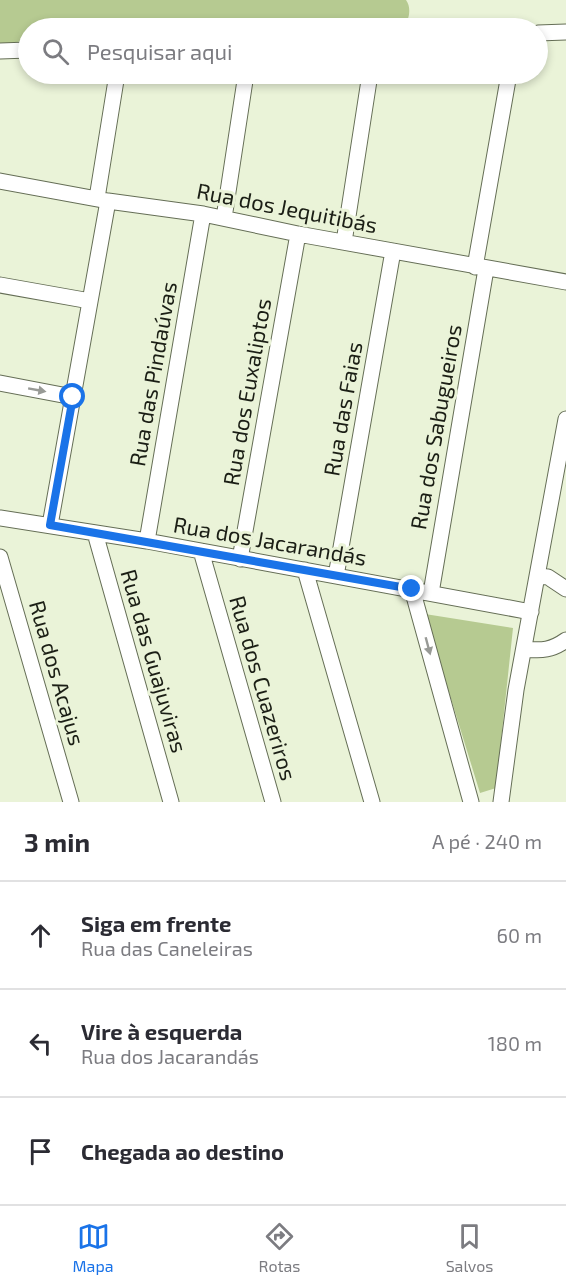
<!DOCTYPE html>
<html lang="pt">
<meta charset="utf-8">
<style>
:root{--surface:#fff;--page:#f2f2f3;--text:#2b2b33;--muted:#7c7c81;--line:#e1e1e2;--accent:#1a73e8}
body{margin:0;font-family:"Exo 2",sans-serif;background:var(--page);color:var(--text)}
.stop{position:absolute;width:18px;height:18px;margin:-14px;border:4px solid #1a73e8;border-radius:50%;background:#fff}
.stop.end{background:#1a73e8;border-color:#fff;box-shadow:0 2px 6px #0008}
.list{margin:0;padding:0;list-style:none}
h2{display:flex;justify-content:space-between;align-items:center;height:78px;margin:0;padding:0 24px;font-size:26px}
h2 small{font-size:20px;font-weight:400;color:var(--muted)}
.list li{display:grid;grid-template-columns:39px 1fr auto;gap:18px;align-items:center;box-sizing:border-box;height:108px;padding:0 24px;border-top:2px solid var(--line)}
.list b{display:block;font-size:22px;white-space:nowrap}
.list p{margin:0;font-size:20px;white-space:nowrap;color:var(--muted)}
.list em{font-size:20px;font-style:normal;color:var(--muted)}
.icon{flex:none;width:33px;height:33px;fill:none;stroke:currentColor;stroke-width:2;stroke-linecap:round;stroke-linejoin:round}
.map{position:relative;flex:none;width:566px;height:802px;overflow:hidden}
.search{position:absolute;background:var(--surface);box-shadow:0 3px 9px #0003;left:18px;right:18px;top:18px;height:66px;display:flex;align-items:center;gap:15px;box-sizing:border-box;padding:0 21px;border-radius:33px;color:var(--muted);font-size:22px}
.sheet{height:402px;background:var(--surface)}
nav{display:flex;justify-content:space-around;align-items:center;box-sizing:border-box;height:84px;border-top:2px solid var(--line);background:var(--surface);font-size:16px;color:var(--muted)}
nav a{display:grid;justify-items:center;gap:3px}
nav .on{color:var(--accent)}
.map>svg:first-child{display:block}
</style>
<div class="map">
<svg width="566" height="802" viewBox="0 0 566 802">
<rect width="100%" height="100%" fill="#eaf3d8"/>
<!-- green -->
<path fill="#b6ca91" d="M 0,0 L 406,0 C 412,8 409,21 403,28 L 28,28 L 28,40 L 0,45 Z
M 425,614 L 513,628 L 496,788 L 480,793 Z"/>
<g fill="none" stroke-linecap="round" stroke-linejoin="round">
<defs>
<path id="minor" d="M 538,33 L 566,32
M 0,51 L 28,50
M 0,181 L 108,201 L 203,214 L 298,234 L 566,282
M 97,198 L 117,74
M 224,218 L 246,74
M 344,242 L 370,74
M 475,267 L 509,74
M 0,285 L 90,301
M 0,383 L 73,397
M 566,419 L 537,576 L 548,577 L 566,589
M 0,518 L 147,541 L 531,612
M 50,525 L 108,201
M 95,533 L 171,802
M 147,541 L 203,214
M 201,551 L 273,802
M 0,557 L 71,802
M 240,559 L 298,234
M 305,570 L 372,802
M 336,576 L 393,251
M 412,589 L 471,802
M 431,593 L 486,269
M 525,649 C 542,651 552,650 566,640
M 501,802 L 516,690 L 537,576"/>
</defs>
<!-- minor casing -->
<use href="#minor" stroke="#656e56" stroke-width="17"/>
<!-- minor -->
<use href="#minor" stroke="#fff" stroke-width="15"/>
</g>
<!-- one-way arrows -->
<defs><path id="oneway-solid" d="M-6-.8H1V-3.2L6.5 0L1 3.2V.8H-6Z" transform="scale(1.5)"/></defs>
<g fill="#989a96">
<use href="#oneway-solid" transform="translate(37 390) rotate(10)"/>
<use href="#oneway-solid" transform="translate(428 646) rotate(75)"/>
</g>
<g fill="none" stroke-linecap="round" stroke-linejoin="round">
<!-- route -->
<path stroke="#1a73e8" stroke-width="8" d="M 73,397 L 50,525 L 412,589"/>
</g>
<g text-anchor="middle" stroke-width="6" stroke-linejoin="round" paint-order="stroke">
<!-- street labels -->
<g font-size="22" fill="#1b1e15" stroke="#eaf3d8">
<text transform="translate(287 208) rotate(11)" y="8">Rua dos Jequitibás</text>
<text transform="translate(153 374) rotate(-80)" y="8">Rua das Pindaúvas</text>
<text transform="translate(247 392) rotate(-80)" y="8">Rua dos Euxaliptos</text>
<text transform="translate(343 409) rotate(-80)" y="8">Rua das Faias</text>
<text transform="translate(436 427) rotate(-80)" y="8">Rua dos Sabugueiros</text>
<text transform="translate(270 541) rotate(10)" y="8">Rua dos Jacarandás</text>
<text transform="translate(154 661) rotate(74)" y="8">Rua das Guajuviras</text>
<text transform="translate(57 673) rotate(74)" y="8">Rua dos Acajus</text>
<text transform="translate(263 688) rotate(74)" y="8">Rua dos Cuazeriros</text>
</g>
</g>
</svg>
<div class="stop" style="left:73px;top:397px"></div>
<div class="stop end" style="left:412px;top:589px"></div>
<div class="search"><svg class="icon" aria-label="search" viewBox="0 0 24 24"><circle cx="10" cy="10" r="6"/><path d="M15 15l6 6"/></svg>Pesquisar aqui</div>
</div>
<section class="sheet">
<h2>3 min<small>A pé · 240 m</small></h2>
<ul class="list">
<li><svg class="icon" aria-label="ahead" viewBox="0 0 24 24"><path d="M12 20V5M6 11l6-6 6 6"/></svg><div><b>Siga em frente</b><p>Rua das Caneleiras</p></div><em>60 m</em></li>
<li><svg class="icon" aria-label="left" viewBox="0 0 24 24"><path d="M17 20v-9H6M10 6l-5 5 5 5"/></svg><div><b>Vire à esquerda</b><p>Rua dos Jacarandás</p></div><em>180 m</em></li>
<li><svg class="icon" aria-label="arrive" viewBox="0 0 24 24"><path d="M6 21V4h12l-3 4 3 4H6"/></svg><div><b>Chegada ao destino</b></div></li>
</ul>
</section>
<nav>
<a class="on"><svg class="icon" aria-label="map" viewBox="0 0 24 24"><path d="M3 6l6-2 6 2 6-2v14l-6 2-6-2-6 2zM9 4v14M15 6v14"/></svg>Mapa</a>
<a><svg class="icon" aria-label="directions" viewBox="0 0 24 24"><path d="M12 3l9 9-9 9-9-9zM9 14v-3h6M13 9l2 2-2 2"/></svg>Rotas</a>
<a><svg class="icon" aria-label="saved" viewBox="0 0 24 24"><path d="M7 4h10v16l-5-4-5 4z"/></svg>Salvos</a>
</nav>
